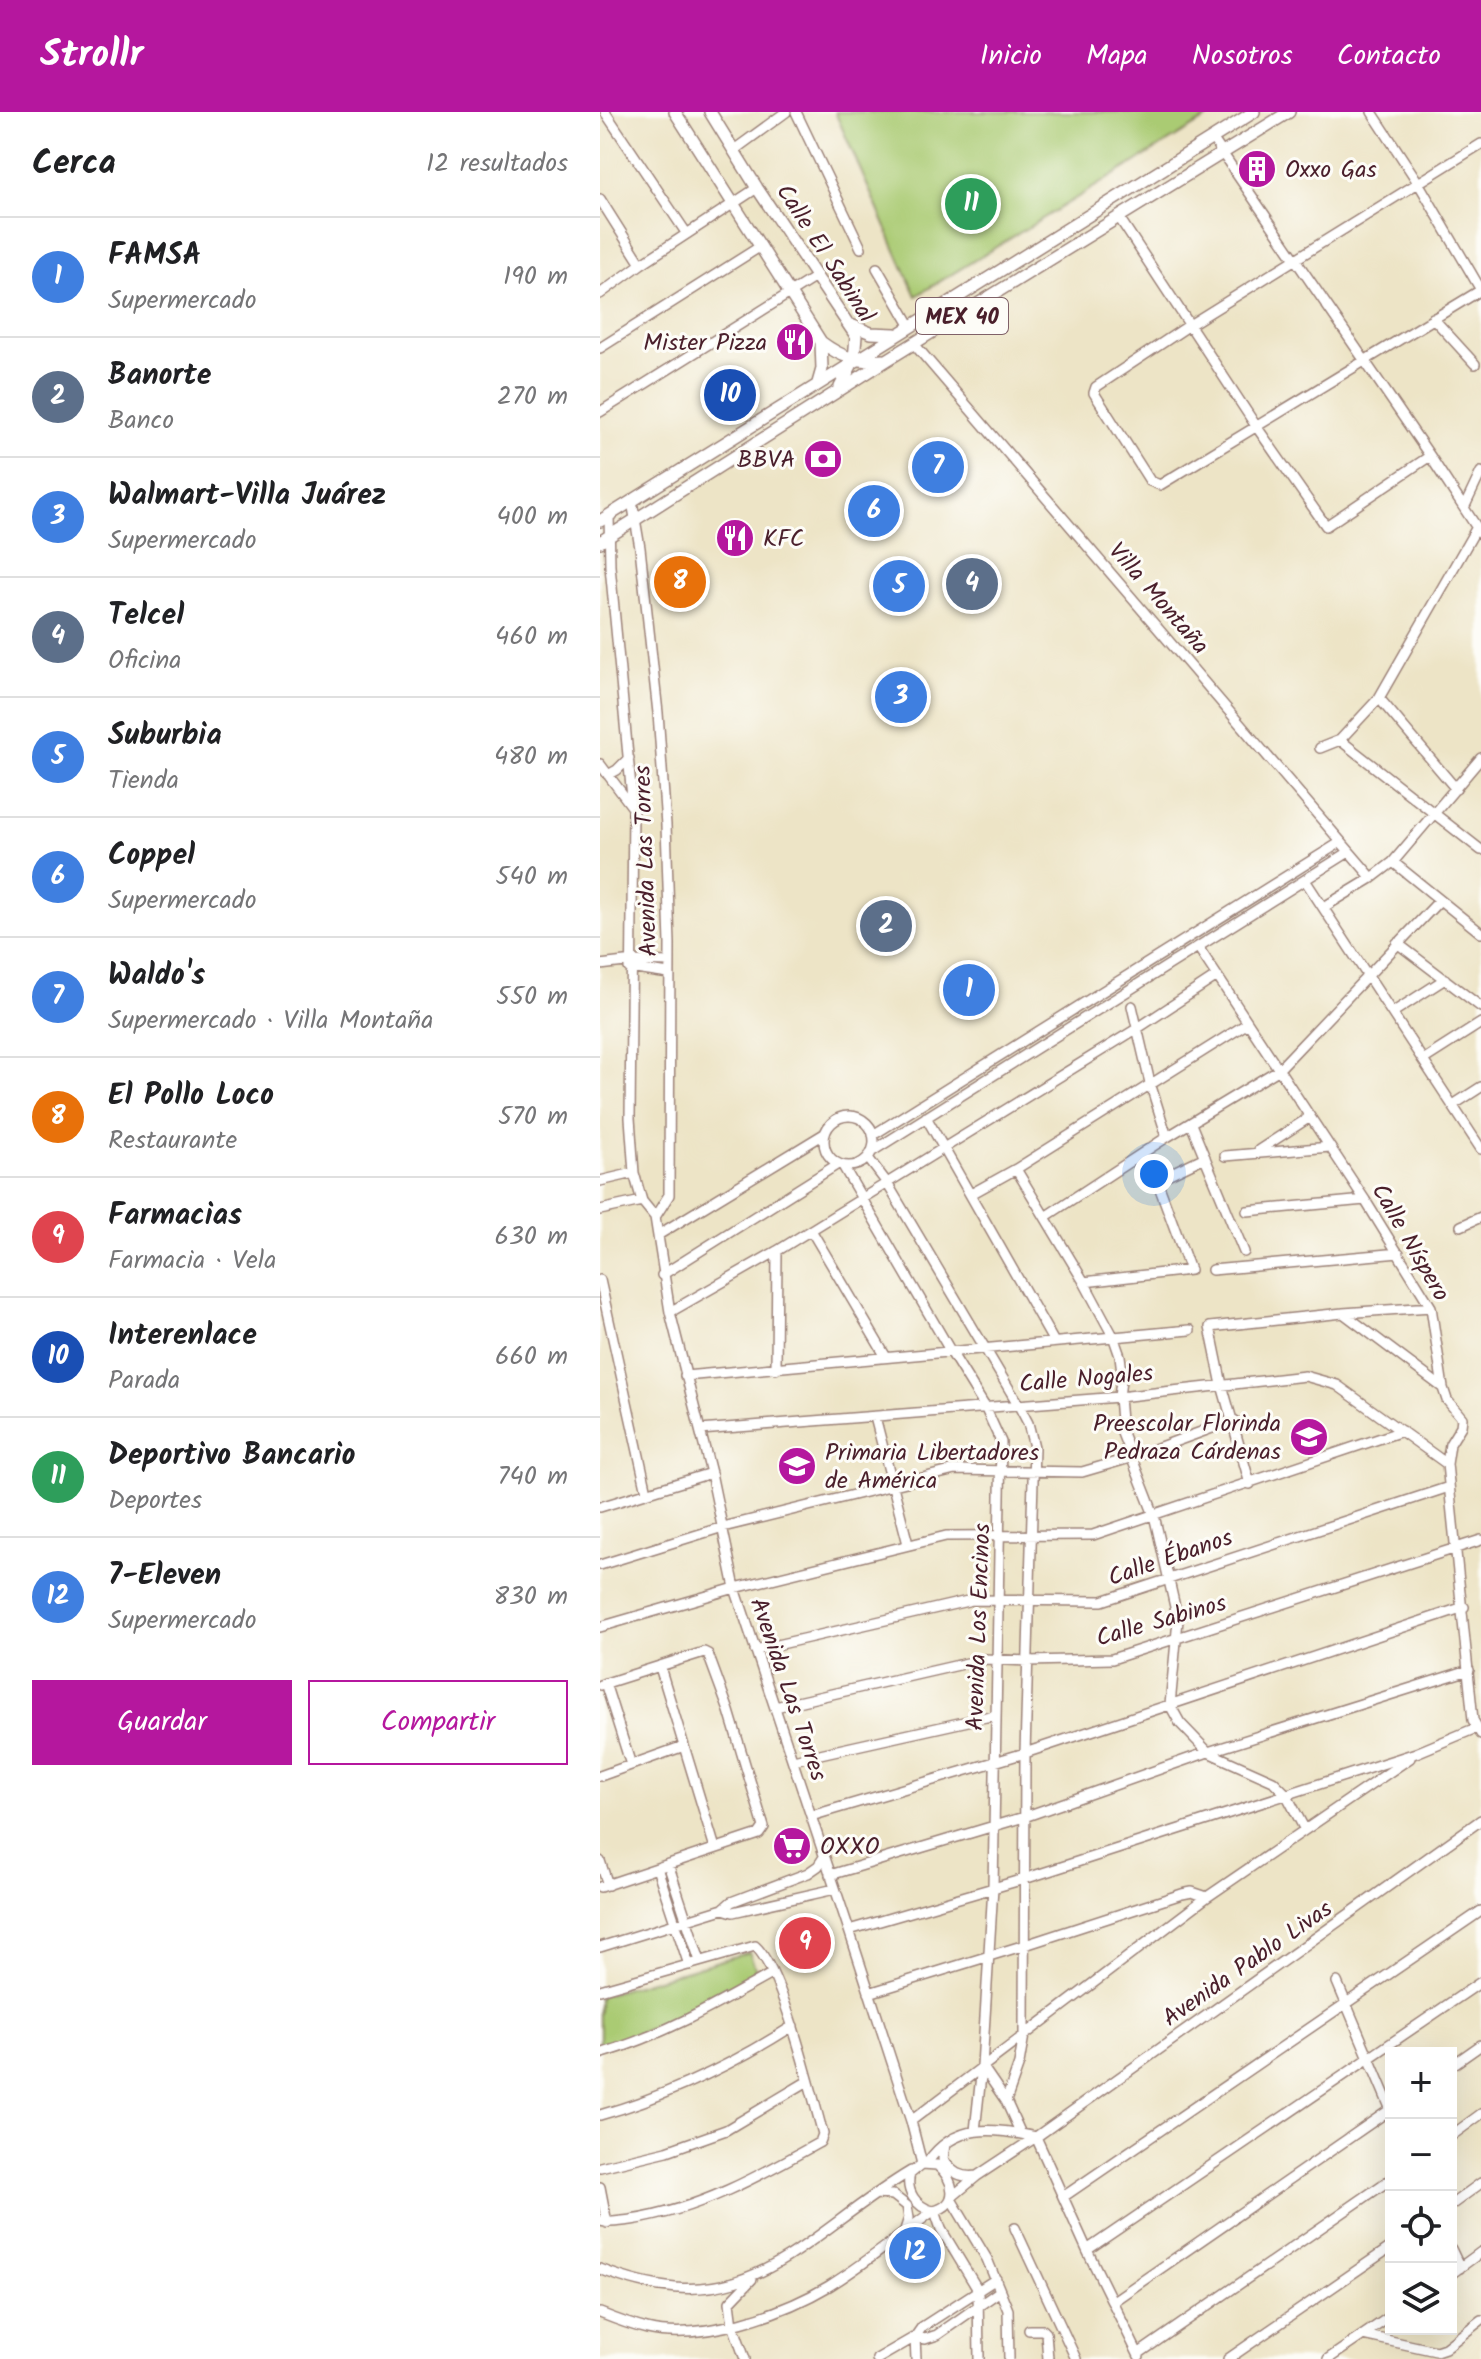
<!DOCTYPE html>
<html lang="es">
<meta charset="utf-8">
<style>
:root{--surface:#fff;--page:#f2f2f2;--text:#202124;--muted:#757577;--line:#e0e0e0;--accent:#b5179e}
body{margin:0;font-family:Kalam,sans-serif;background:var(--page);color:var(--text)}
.controls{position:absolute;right:24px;bottom:24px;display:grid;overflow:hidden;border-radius:0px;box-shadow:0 8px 32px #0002}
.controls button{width:72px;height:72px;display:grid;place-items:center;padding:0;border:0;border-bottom:2px solid var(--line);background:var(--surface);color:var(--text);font:40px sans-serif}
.you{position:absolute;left:554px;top:1062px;width:28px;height:28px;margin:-20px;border:6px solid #fff;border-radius:50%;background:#1a73e8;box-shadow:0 0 0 12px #1a73e833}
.badge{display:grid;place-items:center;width:52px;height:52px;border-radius:50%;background:var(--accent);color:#fff;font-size:26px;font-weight:700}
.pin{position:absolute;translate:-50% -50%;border:4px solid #fff;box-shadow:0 2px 8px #0006}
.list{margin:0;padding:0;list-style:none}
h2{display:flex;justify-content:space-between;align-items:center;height:104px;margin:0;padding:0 32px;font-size:34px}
h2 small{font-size:26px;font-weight:400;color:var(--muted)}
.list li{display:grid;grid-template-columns:52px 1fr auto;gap:24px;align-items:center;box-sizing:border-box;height:120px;padding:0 32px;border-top:2px solid var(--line)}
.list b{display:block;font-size:30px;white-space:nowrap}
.list p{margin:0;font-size:26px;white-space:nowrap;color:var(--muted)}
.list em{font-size:26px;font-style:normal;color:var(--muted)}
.actions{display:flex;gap:16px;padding:24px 32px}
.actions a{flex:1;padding:18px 0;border:2px solid var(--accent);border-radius:0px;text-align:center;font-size:28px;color:var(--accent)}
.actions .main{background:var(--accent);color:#fff}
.icon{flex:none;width:44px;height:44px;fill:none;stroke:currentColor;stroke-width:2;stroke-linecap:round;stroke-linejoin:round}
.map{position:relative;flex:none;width:881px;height:2247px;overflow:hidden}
header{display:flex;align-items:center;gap:48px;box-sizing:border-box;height:112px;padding:0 40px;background:var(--accent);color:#fff}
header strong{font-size:38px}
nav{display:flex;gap:44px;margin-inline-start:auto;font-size:28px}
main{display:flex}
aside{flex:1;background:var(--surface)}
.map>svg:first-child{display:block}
</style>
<header>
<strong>Strollr</strong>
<nav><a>Inicio</a><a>Mapa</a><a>Nosotros</a><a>Contacto</a></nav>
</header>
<main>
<aside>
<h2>Cerca<small>12 resultados</small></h2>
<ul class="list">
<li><span class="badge" style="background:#3f7fe0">1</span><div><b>FAMSA</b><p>Supermercado</p></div><em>190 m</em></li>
<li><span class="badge" style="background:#5c6f8a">2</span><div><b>Banorte</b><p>Banco</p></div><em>270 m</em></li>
<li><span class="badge" style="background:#3f7fe0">3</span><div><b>Walmart-Villa Juárez</b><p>Supermercado</p></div><em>400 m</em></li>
<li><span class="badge" style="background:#5c6f8a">4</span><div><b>Telcel</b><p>Oficina</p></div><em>460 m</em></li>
<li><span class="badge" style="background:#3f7fe0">5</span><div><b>Suburbia</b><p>Tienda</p></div><em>480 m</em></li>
<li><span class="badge" style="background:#3f7fe0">6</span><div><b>Coppel</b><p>Supermercado</p></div><em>540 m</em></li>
<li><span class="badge" style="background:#3f7fe0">7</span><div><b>Waldo's</b><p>Supermercado · Villa Montaña</p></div><em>550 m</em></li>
<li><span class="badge" style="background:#e8710a">8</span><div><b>El Pollo Loco</b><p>Restaurante</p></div><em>570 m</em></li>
<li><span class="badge" style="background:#e0444e">9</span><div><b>Farmacias</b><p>Farmacia · Vela</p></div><em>630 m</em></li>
<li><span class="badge" style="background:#1a4fb4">10</span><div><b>Interenlace</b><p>Parada</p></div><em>660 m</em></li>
<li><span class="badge" style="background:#2e9e5b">11</span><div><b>Deportivo Bancario</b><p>Deportes</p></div><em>740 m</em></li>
<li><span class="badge" style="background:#3f7fe0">12</span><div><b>7-Eleven</b><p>Supermercado</p></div><em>830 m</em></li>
</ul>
<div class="actions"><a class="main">Guardar</a><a>Compartir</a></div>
</aside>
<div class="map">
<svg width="881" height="2247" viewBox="0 0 881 2247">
<rect width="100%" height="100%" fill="#fdfcf7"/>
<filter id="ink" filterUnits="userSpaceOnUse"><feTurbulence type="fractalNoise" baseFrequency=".0125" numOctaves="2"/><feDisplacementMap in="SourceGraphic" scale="16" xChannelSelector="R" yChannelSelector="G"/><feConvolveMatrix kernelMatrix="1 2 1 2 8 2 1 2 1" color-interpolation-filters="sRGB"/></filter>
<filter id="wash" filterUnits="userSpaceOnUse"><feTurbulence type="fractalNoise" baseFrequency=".006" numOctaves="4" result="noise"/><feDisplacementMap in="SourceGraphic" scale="32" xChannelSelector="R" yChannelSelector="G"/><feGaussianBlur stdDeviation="1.8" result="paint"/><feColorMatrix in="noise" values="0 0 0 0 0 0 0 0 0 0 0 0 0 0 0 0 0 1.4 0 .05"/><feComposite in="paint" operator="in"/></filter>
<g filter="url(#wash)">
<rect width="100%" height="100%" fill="#ede4c6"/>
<!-- green -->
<path fill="#aacb73" stroke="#7a754f" stroke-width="2" d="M 235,0 L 617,0 L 316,184 Z
M 149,1840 L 157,1860 C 108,1889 56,1920 0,1932 L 0,1884 Z"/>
</g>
<g filter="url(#ink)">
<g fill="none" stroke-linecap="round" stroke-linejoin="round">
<defs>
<path id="minor" d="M 5,0 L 87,122
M 196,0 L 261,136
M 772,0 L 819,72 L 881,178
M 612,26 L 830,344 L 881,422
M 881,32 L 591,212 L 496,275 L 494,281 L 550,369 L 560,373 L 881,178
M 134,38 L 186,0
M 0,87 L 41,152
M 520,107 L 656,314 L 726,414 L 830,344
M 277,156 L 310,213
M 0,182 L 41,152 L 157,76
M 833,206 L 875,252
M 315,233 L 772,766
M 0,236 L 161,134
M 0,300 L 217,164
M 32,389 L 40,436 L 58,601 L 66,713 L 70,832 L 69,1083 L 55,1105
M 864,396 L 881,360
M 9,403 L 10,454 L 33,696 L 30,1006 L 34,1061 L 42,1089 L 55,1105 L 70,1200 L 111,1361 L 135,1476 L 249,1818 L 311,2009 L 322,2052
M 779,586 L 856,677
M 740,628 L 881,738
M 720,636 L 740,628 L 779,586 L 877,415
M 0,652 L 33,696
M 8,663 L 17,658 L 29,646
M 793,750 L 881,821
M 705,768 L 881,1037
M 724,795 L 772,766 L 793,750 L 881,646
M 797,831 L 881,895
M 598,835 L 765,1088 L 831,1195 L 843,1276 L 847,1288 L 862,1306 L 861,1314 L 850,1332 L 847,1352 L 873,1608 L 881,1622
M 0,853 L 33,849 L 69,850
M 29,856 L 69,862
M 532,894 L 550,971 L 567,1025
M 792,901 L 845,867
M 823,948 L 881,911
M 853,993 L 881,975
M224 1029a25 25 0 1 1 50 0a25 25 0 1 1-50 0Z
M 326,1005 L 454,1230
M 591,1012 L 644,1140
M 273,1023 L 741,730
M 659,1038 L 710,1005
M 271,1040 L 749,740
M 625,1044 L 730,1035
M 268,1046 L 287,1071 L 418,1292 L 428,1311 L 434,1335 L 425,1641 L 424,1923 L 419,1952 L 406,1989
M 243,1054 L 351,1240 L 385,1295 L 401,1330 L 393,1775 L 382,1954 L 375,2019
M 416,1057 L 484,1170 L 513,1224 L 520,1244 L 522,1260 L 519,1285 L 522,1321 L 554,1403 L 578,1508 L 570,1593 L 580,1611 L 608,1640 L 673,1669 L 686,1682 L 705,1718
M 0,1069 L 34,1061
M 371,1082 L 416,1057 L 648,911
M 0,1098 L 42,1089
M 647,1099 L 765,1088
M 445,1105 L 567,1025 L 678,958 L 839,789
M 861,1114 L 881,1105
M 211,1118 L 286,1245
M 58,1123 L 224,1022
M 612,1158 L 799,1141
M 62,1163 L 238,1052
M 0,1168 L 47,1380
M 484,1170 L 590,1158 L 559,1074 L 563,1065 L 605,1045
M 70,1200 L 177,1139 L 538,916 L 617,864
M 743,1201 L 843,1276
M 176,1257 L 177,1139
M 85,1264 L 590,1218
M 275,1305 L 308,1432
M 100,1318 L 519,1285 L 705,1264 L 737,1273 L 847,1352
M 650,1372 L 622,1273 L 610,1215 L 743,1201 L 831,1195
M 0,1395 L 111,1361
M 0,1453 L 123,1415 L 355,1358 L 482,1360 L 530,1346 L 634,1308
M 0,1515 L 135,1476 L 346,1424 L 493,1423 L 802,1319
M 155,1538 L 372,1488 L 502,1489 L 849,1375
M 60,1555 L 115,1736
M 5,1571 L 31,1653
M 0,1573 L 104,1540 L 108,1542 L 129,1599 L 164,1715 L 159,1722 L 0,1775
M 175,1595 L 385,1547 L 428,1549 L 512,1547 L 881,1428
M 193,1648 L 395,1603
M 0,1664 L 84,1634
M 211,1704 L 425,1641 L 864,1495
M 0,1749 L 8,1773
M 68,1752 L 100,1849
M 57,1756 L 89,1853
M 230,1763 L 424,1705 L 608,1640 L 869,1558
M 123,1797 L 133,1800 L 235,1777
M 249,1818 L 424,1767 L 816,1641 L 876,1616
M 0,1835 L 123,1797 L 131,1790 L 208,1761 L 218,1754 L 224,1745
M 737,1870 L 791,1998
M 0,1878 L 155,1834 C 182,1857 212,1983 223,2022 L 220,2030 C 161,2063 99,2098 31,2108 C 20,2109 10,2112 0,2109
M 269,1881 L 425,1833 L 582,1782 L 592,1780 L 607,1785
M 0,1942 C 63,1923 114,1894 171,1862
M 382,1954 L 406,1989 L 421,2022
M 851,1954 L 881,1933
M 0,2003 C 70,1983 132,1953 193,1914
M 311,2009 L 607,1785 L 810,1646
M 851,2024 L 881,2002
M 436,2025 L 487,2138 L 539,2244
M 345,2032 L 343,2047 C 352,2061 360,2066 377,2064
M 327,2051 C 355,2010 393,2016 436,2025
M 0,2055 L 67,2039 L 126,2018 L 208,1969
M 0,2075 L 7,2111
M 275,2082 L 293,2083 L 307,2094 L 309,2106 L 305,2118
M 353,2084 L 377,2064 L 436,2025 L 881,1708
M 463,2085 L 881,1799
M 351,2087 L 387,2147 L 408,2198 L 409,2247
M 851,2093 L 881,2071
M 335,2099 L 341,2117 L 378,2178 L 379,2247
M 415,2116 L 476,2247
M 851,2137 L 860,2156
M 487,2138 L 881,1870
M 0,2157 C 149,2216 196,2128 311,2059
M 851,2162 L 881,2140
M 512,2190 L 791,1997
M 0,2201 C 15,2207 31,2213 47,2217 C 101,2230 182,2202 229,2174 C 265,2152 299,2124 333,2099 C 361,2093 354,2067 337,2053 L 322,2052 L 310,2062 C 305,2079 316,2095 333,2099
M 429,2218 L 443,2218 L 446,2221 L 448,2247
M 763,2223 L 836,2239 L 845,2236 L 881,2208
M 315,2225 L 325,2227 L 337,2223 L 400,2179
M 315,2225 L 316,2247
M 538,2242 L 791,2067
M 145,2247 L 133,2213 L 130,2190 L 152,2167
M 277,2247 L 315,2225 L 322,2215 L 396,2167
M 628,2247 L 791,2135
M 728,2247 L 791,2204"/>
<path id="major" d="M 75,0 L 221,230 C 241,245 258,251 283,248
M 110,0 L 157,76 L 256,224 L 254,248 L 240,275
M 251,213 L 271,221 L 295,222
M 218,271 L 222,257 L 221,230
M 0,409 L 654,0
M 0,430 L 287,248 L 689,0"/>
</defs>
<!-- minor casing -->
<use href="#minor" stroke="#9c8278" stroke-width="12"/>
<!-- major casing -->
<use href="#major" stroke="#9c8278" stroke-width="14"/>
<!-- minor -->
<use href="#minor" stroke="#fff" stroke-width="9"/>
<!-- major -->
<use href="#major" stroke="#fff" stroke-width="11"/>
</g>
</g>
<!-- icons -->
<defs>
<symbol id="building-disc" viewBox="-11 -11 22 22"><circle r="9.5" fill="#b5179e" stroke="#fdfcf7"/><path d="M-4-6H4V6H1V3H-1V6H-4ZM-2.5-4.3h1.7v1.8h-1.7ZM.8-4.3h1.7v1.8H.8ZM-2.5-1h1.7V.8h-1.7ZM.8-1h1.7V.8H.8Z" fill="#fff"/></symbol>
<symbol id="restaurant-disc" viewBox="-11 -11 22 22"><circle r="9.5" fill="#b5179e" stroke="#fdfcf7"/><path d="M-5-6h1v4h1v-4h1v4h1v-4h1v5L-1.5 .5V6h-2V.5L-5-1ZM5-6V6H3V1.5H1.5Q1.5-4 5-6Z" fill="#fff"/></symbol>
<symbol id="bank-disc" viewBox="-11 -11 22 22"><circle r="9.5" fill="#b5179e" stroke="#fdfcf7"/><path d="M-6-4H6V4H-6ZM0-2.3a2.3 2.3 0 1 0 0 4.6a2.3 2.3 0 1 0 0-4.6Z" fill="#fff"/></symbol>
<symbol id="school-disc" viewBox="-11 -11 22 22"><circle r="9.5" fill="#b5179e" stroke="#fdfcf7"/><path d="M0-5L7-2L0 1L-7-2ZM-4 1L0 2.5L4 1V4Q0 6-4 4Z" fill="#fff"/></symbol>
<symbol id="supermarket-disc" viewBox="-11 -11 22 22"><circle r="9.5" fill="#b5179e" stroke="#fdfcf7"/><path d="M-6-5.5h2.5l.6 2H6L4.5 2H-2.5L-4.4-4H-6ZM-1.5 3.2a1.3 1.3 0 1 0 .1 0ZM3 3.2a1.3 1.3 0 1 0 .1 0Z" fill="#fff"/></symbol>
</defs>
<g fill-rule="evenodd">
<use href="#building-disc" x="635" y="35" width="44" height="44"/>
<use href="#restaurant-disc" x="173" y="208" width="44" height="44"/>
<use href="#bank-disc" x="201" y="325" width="44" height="44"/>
<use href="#restaurant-disc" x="113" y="404" width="44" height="44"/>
<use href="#school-disc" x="687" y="1303" width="44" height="44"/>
<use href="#school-disc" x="175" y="1332" width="44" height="44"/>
<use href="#supermarket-disc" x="170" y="1712" width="44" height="44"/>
</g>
<g text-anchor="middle" stroke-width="6" stroke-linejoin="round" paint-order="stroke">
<!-- shield labels -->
<rect fill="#fdfcf7" stroke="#806168" stroke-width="2" x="316" y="186" width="92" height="36" rx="6"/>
<g font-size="22" font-weight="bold" fill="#4a1f2b">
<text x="362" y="212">MEX 40</text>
</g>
<!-- poi labels -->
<g font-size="24" fill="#4a1f2b" stroke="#fdfcf7" text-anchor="start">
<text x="685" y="65">Oxxo Gas</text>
<text x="167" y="238" text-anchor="end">Mister Pizza</text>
<text x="195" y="355" text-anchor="end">BBVA</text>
<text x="163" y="434">KFC</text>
<text x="681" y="1319" text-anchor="end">Preescolar Florinda<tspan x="681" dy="28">Pedraza Cárdenas</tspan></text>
<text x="225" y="1348">Primaria Libertadores<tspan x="225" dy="28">de América</tspan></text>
<text x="220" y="1742">OXXO</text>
</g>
<!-- street labels -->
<g font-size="24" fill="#4a1f2b" stroke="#fdfcf7">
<text transform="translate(226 141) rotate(57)" y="8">Calle El Sabinal</text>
<text transform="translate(559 486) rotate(49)" y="8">Villa Montaña</text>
<text transform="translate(45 749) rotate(-92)" y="8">Avenida Las Torres</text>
<text transform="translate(811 1130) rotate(60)" y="8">Calle Níspero</text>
<text transform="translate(486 1266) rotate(-5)" y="8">Calle Nogales</text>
<text transform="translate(570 1445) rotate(-19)" y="8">Calle Ébanos</text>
<text transform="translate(561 1508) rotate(-16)" y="8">Calle Sabinos</text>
<text transform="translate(378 1515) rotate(-88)" y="8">Avenida Los Encinos</text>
<text transform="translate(189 1577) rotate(71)" y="8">Avenida Las Torres</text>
<text transform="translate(647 1851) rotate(-35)" y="8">Avenida Pablo Livas</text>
</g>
</g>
</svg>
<div class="controls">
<button>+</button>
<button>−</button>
<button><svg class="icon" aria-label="locate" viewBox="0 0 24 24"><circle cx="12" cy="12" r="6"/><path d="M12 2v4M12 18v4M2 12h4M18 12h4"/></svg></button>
<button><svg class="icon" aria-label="layers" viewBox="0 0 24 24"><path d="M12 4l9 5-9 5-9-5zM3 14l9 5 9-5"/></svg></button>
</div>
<div class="you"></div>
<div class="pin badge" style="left:369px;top:878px;background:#3f7fe0">1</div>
<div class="pin badge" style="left:286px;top:814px;background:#5c6f8a">2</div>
<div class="pin badge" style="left:301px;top:585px;background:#3f7fe0">3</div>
<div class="pin badge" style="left:372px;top:472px;background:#5c6f8a">4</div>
<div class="pin badge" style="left:299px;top:474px;background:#3f7fe0">5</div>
<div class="pin badge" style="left:274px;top:399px;background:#3f7fe0">6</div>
<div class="pin badge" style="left:338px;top:355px;background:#3f7fe0">7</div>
<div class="pin badge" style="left:80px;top:470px;background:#e8710a">8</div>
<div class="pin badge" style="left:205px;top:1831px;background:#e0444e">9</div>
<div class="pin badge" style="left:130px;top:283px;background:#1a4fb4">10</div>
<div class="pin badge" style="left:371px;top:92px;background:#2e9e5b">11</div>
<div class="pin badge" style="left:315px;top:2141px;background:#3f7fe0">12</div>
</div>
</main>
